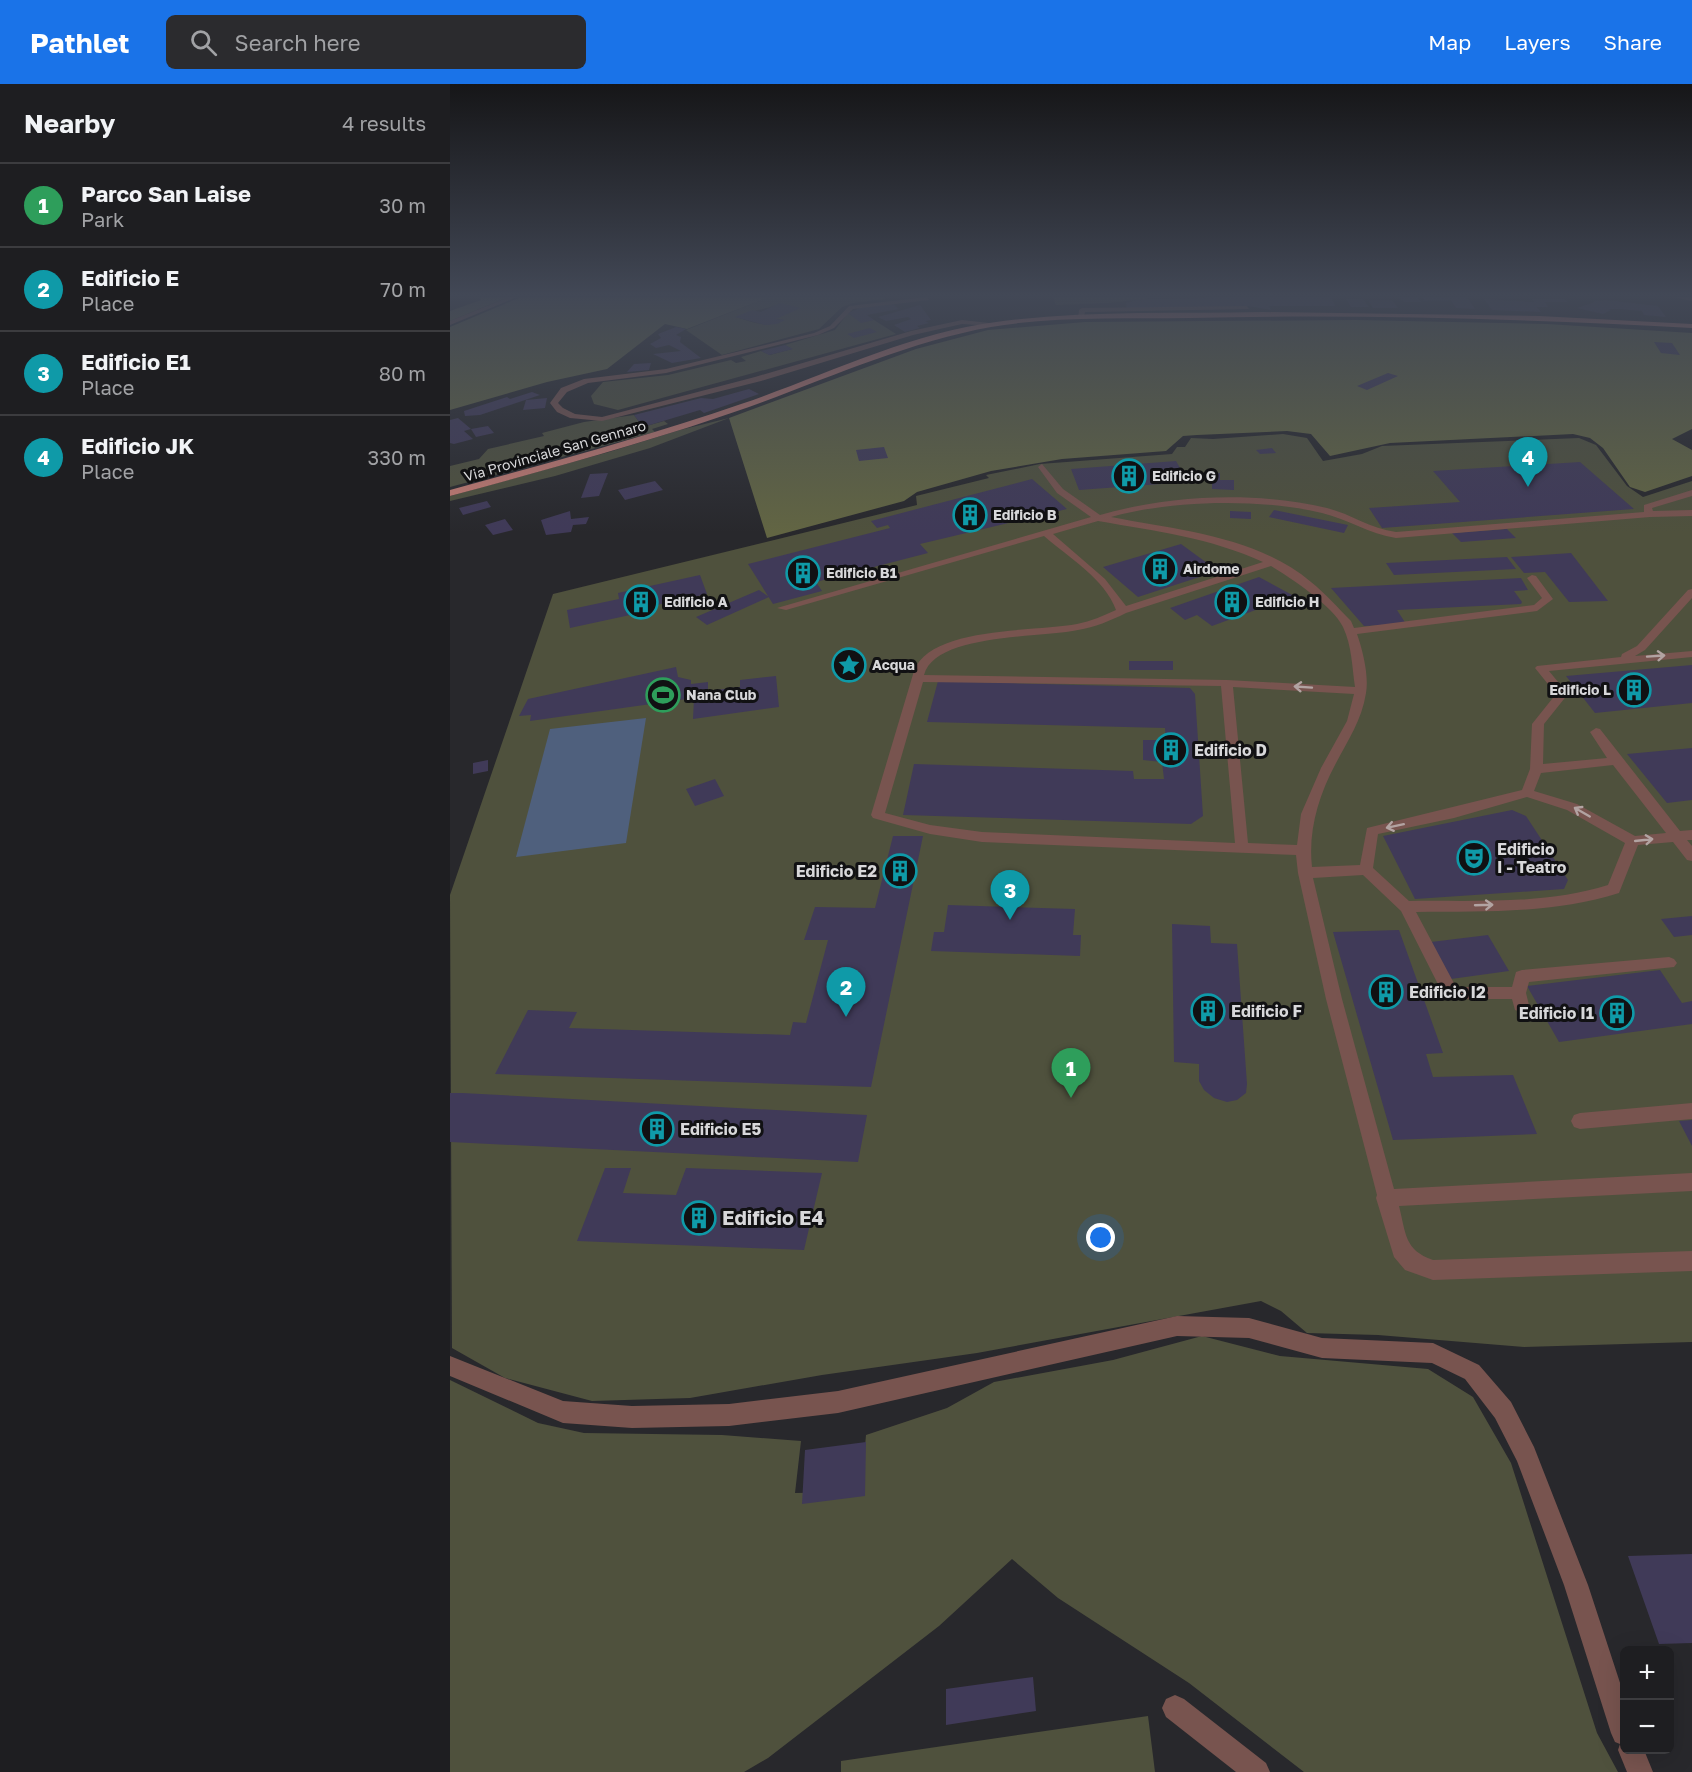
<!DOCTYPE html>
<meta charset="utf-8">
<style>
:root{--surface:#1e1e21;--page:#2b2b2e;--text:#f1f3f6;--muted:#a1a2a5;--line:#3c3c3f;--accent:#1a73e8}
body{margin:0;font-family:"Golos Text",sans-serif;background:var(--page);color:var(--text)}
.controls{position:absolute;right:18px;bottom:18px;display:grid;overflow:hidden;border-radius:9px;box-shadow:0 6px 24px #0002}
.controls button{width:54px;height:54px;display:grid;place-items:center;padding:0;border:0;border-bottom:2px solid var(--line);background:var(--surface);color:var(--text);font:30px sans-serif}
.you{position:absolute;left:651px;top:1154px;width:21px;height:21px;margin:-15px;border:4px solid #fff;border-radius:50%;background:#1a73e8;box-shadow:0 0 0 9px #1a73e833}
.badge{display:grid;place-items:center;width:39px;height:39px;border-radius:50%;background:var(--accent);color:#fff;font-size:20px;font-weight:700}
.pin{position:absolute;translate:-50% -50px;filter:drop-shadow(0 2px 3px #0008)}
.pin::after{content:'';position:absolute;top:32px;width:21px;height:18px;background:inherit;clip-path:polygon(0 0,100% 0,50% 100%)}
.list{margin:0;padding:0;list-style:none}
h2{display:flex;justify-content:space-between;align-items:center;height:78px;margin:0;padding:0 24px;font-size:26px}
h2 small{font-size:20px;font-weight:400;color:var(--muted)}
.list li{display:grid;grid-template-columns:39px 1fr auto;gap:18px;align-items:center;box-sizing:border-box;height:84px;padding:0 24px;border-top:2px solid var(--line)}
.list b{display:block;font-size:22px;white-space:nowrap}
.list p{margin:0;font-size:20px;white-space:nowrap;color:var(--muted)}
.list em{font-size:20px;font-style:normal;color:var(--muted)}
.icon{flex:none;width:33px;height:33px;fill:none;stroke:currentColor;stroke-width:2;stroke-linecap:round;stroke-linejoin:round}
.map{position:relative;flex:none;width:1242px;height:1688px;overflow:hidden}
header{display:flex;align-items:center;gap:36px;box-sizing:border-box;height:84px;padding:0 30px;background:var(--accent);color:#fff}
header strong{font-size:28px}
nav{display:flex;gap:33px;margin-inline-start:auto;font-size:21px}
.search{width:420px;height:54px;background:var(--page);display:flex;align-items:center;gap:15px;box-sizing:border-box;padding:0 21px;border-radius:9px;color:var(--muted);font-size:22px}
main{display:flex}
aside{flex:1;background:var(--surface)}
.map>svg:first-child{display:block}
</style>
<header>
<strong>Pathlet</strong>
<div class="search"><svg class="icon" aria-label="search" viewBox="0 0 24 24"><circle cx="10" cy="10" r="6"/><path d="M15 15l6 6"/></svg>Search here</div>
<nav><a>Map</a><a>Layers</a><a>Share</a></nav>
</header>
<main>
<aside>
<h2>Nearby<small>4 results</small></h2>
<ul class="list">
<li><span class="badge" style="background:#2e9e5b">1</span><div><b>Parco San Laise</b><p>Park</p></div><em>30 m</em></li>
<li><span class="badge" style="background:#0f9aa8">2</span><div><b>Edificio E</b><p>Place</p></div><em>70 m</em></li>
<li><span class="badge" style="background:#0f9aa8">3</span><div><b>Edificio E1</b><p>Place</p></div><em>80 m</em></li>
<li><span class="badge" style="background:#0f9aa8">4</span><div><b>Edificio JK</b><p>Place</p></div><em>330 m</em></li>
</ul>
</aside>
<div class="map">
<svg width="1242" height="1688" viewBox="0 0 1242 1688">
<rect width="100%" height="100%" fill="#28282c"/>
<!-- green -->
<path fill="#4f513d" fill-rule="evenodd" d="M 319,213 L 434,213 L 435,215 L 403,219 L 392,223 L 369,245 L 272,271 L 236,246 ZM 330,220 L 326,235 L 334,236 C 318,245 302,238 286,233 C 301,226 314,226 330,220 Z
M 603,213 L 714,213 L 657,219 L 606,221 Z
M 398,229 L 411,238 L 424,236 L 446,250 L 168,326 L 144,320 L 141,312 L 153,298 L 218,291 L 281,276 L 286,279 L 296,277 L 291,273 L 311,267 L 320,271 L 342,265 L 335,261 L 385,246 Z
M 184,331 L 193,343 L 214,337 L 218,340 L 202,345 L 205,348 L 0,403 L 0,382 L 29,375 L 38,365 L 94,352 L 92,349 L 134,338 Z
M 279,334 L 200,364 L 105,392 L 0,417 L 0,412 L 159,368 L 230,346 Z
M 833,350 L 857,354 L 873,377 L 912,370 L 932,362 L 1129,354 L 1146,361 L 1177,402 L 1193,413 L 1242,397 L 1242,1258 L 1074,1263 L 928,1251 L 857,1249 L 831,1227 L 811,1217 L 527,1269 L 372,1291 L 240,1314 L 142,1317 L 55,1294 L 2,1264 L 0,811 L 103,510 L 467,421 L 466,412 L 539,394 L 536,391 L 590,380 L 722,370 L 727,363 L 735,363 L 741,354 L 763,355 Z
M 752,1252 L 830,1272 L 978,1285 L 1023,1313 L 1061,1379 L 1147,1649 L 1168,1688 L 854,1688 L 739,1599 L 608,1514 L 562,1475 L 489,1542 L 318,1674 L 294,1688 L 0,1688 L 0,1296 L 88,1339 L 134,1349 L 272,1351 L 351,1357 L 345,1409 L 411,1408 L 416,1351 L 497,1324 L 544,1298 L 663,1276 Z
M 698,1632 L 705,1688 L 391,1688 L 391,1677 Z"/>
<!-- forest -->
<path fill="#626543" d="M 30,213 L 58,213 L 0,237 L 0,227 L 31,216 Z
M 71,213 L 319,213 L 237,245 L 215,240 L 157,285 L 97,298 L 0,326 L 0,243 Z
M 905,236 L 1097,240 L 1242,249 L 1242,345 L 1222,355 L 1242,366 L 1242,392 L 1195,408 L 1180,403 L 1153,364 L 1140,354 L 1123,350 L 940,359 L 880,372 L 861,350 L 837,347 L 747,351 L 733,352 L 716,367 L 612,375 L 541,387 L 467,408 L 454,417 L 317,454 L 279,334 L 466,265 L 538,246 L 635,238 Z"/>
<!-- water -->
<path fill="#4f607d" d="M 196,634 L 176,759 L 66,773 L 100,645 Z"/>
<!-- building -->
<path fill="#403a58" d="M 803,213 L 881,213 L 885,222 L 819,222 L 821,226 L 798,222 L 677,225 L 676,219 L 690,215 L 692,219 L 691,215 Z
M 949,213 L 967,213 L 972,218 L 954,218 Z
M 973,213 L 1017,213 L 1025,225 L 1006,224 L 1001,216 L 974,217 Z
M 896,215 L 913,215 L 919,223 L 901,223 Z
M 1034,215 L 1084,218 L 1082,215 L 1114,215 L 1118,218 L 1095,218 L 1098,223 L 1087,223 L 1091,228 L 1042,226 Z
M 918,216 L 942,216 L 948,224 L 923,224 Z
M 1156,216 L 1208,222 L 1216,233 L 1194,231 L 1192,227 L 1170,225 L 1158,225 L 1161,226 L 1153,230 L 1127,224 L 1145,218 L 1143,217 Z
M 330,219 L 351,224 L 326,235 L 335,236 L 327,240 L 315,241 L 285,233 L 302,226 L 311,228 Z
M 442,219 L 449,225 L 417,231 L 424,236 L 411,239 L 398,229 L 412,223 Z
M 470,221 L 481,236 L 475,237 L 479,239 L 467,242 L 470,244 L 455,248 L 444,241 L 461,235 L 458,233 L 436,237 L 428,233 Z
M 226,243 L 236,245 L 226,251 L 231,253 L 230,258 L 251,274 L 222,279 L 203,270 L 231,267 L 219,261 L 206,264 L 200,260 L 211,254 L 208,250 Z
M 420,244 L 427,248 L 404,254 L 397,250 Z
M 1204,258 L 1222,259 L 1230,271 L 1211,269 Z
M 335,261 L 343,265 L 319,271 L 311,267 Z
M 201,279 L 199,286 L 177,288 L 184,280 Z
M 938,289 L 948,292 L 917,306 L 907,302 Z
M 299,305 L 309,310 L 254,329 L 250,326 L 193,343 L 184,331 L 251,314 L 263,315 Z
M 82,308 L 90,311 L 30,331 L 15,332 L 14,327 L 57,313 L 60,315 Z
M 97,314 L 95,324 L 73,326 L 76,316 Z
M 8,334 L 21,345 L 14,347 L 23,355 L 4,360 L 0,359 L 0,336 Z
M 38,342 L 44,349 L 26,353 L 21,345 Z
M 434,363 L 438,374 L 409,377 L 406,366 Z
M 822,364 L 826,369 L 810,370 L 806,366 Z
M 726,377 L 738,398 L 629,406 L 621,385 Z
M 1130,378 L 1184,425 L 932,444 L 919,424 L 1010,418 L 983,387 Z
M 158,389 L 149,412 L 131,414 L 140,390 Z
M 762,389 L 770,389 L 770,396 L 784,396 L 784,406 L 762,405 Z
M 582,395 L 617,425 L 470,460 L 478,469 L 366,498 L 372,507 L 323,520 L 298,480 L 440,444 L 438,441 L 427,444 L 421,437 Z
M 205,397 L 213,406 L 175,416 L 168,406 Z
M 37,417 L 41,423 L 13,431 L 9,424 Z
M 824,426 L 898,441 L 894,449 L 819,433 Z
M 120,427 L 121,435 L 139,433 L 136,440 L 123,441 L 121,448 L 96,451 L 91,436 Z
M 780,427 L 801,428 L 801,435 L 780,434 Z
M 55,435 L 63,446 L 43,451 L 35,441 Z
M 1057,445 L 1066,454 L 1011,458 L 1002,449 Z
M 731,460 L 768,487 L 688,513 L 653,483 Z
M 1121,469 L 1158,517 L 1119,518 L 1095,488 L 1074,489 L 1061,473 Z
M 1057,473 L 1066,485 L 944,491 L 936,479 Z
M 250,491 L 257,510 L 193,524 L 194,528 L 120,544 L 117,526 L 169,515 L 168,509 Z
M 809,493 L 844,512 L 762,542 L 747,531 L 735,536 L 720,524 Z
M 1071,494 L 1078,506 L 1064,507 L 1072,518 L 1071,520 L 947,526 L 956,540 L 914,542 L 881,504 Z
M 309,506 L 319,513 L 257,541 L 246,533 Z
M 679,577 L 723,577 L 723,586 L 679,586 Z
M 1242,581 L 1242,619 L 1145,629 L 1116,592 Z
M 226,583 L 228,593 L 241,596 L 241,600 L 258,598 L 258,607 L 290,603 L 290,596 L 326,592 L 329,623 L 243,635 L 244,614 L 80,637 L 81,631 L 69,632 L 78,615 Z
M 488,597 L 740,604 L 745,610 L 753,732 L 741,740 L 453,731 L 464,680 L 683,687 L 684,695 L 714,695 L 712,678 L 693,676 L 693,656 L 716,656 L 715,644 L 477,638 Z
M 1242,664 L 1242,716 L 1217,719 L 1177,670 Z
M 38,676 L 38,687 L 23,690 L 23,679 Z
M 265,695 L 274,712 L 245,722 L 236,705 Z
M 1062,726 L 1076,732 L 1118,796 L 1114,805 L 965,815 L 933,752 Z
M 443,752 L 473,752 L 421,1003 L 45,990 L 78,926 L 127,928 L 119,944 L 340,951 L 343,938 L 356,939 L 378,856 L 354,856 L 365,823 L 425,824 Z
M 498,821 L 625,825 L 623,851 L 631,851 L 630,872 L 481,867 L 484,848 L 494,848 Z
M 1242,832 L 1242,851 L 1224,853 L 1211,835 Z
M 722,840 L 760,842 L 761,859 L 787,860 L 797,1000 L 796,1009 L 787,1016 L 777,1018 L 764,1014 L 754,1006 L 749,997 L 749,980 L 724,978 Z
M 949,846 L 993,969 L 976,970 L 983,993 L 1063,991 L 1087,1050 L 943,1056 L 883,848 Z
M 1038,851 L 1059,887 L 1001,895 L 981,858 Z
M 1210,886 L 1232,919 L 1242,917 L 1242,940 L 1109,958 L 1077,902 Z
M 0,1009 L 12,1009 L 417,1031 L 408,1078 L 0,1058 Z
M 1242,1036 L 1242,1062 L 1229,1037 Z
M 155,1084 L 181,1084 L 173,1109 L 226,1111 L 236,1084 L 372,1089 L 354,1166 L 127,1157 Z
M 416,1358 L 415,1412 L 352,1420 L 355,1366 Z
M 1242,1470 L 1242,1559 L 1209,1560 L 1178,1472 Z
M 583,1593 L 586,1627 L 496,1641 L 496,1605 Z"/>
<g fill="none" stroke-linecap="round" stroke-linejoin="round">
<!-- minor -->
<path fill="#78544f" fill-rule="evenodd" d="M 59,213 L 67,213 L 0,241 L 0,237 Z
M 477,213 L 479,216 L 403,225 L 384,244 L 368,251 L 216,289 L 138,299 L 117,308 L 108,319 L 113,324 L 125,330 L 152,333 L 305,293 L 461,247 L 512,236 L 548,240 L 545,242 L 512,240 L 463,251 L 311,297 L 152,337 L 120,334 L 107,328 L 100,319 L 111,304 L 134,295 L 216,285 L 364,249 L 380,242 L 399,222 Z
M 1227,213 L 1242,213 L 1242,217 L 1228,214 Z
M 797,222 L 799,225 L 635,228 L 633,235 L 628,234 L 629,226 L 632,224 Z
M 592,380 L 613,405 L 650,431 C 720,411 805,407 877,424 C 901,430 921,445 946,448 L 1194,428 L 1194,421 L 1242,406 L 1242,412 L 1202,424 L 1203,427 L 1242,426 L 1242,432 L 1200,433 L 946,454 C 919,450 898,435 872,429 C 809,414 722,416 661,433 C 728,446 806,452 861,498 C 875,509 888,524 901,537 L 904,544 L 1084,521 L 1092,514 L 1077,494 L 1082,491 L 1086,492 L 1103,515 L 1087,527 L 907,550 C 913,567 919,592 916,609 C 912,636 897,658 885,681 C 868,713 858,748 862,783 L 910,781 L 917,744 L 1072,706 L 1080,685 L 1082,640 L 1106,610 L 1085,584 L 1087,582 L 1171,573 L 1172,570 L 1187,562 L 1238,506 L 1242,505 L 1242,514 L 1195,566 L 1185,572 L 1242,567 L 1242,573 L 1099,587 L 1118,610 L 1094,640 L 1093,680 L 1157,674 L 1140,648 L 1146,644 L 1150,645 L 1230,747 L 1242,746 L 1242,756 L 1237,756 L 1242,762 L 1242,777 L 1237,776 L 1223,758 L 1188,761 L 1169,809 C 1103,830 1035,827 966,828 L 1006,903 L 1062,903 L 1066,888 L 1072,886 L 1219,873 L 1224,875 L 1227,879 L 1224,883 L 1079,898 L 1076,909 L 1079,921 L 1077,926 L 1071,928 L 1065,926 L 1062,915 L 1001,915 L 995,914 L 951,827 L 913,791 L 863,794 L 892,915 L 944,1105 L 1242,1089 L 1242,1107 L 949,1122 C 956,1149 954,1166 983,1176 L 1242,1167 L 1242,1187 L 983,1196 L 955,1186 L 944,1173 L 926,1114 L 927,1111 L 876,915 L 848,789 L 846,771 L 532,758 L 480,750 L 423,734 L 421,731 L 464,587 C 480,542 586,548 627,540 C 641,537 653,532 666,526 C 655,495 618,473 594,452 L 336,526 L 327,524 L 641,433 L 607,409 L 588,383 ZM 648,437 C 705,447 761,454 813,478 L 676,522 L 655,495 L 603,450 ZM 821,482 C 841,494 883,522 893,543 C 902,562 902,583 905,603 L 777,596 L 474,591 C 485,549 592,554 628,546 C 645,543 660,537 676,529 ZM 473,598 L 771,602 L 785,759 L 532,748 L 480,741 L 435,729 ZM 783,603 L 904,610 L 897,637 L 871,684 L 851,730 L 847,761 L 798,759 ZM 1163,681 L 1216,749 L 1185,752 L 1127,720 L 1084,707 L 1091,689 ZM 1077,713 L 1117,726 L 1175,759 L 1158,801 C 1095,821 1025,816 959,817 L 923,784 L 928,750 L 1004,734 Z
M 1242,1019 L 1242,1035 L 1130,1045 L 1124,1043 L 1121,1037 L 1124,1031 L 1130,1029 Z
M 727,1232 L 799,1234 L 872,1254 L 983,1259 L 1029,1281 L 1061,1318 L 1084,1363 L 1138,1501 L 1174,1611 L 1174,1666 L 1194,1666 L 1203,1688 L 1177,1688 L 1168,1666 L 1170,1660 L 1165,1658 L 1161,1649 L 1114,1501 L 1067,1377 L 1045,1334 L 1015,1295 L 982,1279 L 872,1274 L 799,1254 L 727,1252 L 388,1329 L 279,1342 L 182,1344 L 113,1339 L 0,1292 L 0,1272 L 113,1317 L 182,1322 L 279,1320 L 388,1307 Z
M 725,1611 L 734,1615 L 816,1679 L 820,1688 L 786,1688 L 716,1633 L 712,1624 L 716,1615 Z"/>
<!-- major -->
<path fill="#c77d74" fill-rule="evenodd" d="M 813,228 L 1089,232 L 1242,240 L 1242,244 C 1074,235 906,230 739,234 C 675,235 604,232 541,243 C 458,258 379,294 299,323 C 202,357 100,385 0,412 L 0,406 C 98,379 196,353 291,320 C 374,292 459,249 546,238 C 634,226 724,230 813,228 Z"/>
</g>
<!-- one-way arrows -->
<defs><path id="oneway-shaft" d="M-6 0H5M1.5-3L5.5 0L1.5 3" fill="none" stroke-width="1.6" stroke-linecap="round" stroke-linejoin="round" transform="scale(1.5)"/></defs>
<g stroke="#b2a3a2">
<use href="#oneway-shaft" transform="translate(1206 572) rotate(-4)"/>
<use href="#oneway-shaft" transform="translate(853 603) rotate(-176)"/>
<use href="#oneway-shaft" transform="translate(1132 728) rotate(-150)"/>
<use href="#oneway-shaft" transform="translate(945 742) rotate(168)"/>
<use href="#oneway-shaft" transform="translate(1194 756) rotate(-6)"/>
<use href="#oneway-shaft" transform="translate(1034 821) rotate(-2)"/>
</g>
<!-- sky -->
<linearGradient id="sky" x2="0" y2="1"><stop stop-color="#161618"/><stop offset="0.47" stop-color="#424856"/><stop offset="1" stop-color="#424856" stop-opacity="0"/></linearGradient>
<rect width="1242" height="449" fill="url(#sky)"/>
<!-- icons -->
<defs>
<symbol id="building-ring" viewBox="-11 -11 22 22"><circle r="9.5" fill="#111113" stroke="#0f9aa8" stroke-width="1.5"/><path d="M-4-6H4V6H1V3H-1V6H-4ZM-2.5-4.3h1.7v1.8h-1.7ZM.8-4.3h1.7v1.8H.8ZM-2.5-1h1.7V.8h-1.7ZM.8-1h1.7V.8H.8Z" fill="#0f9aa8"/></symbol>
<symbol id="sight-ring" viewBox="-11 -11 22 22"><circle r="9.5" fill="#111113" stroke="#0f9aa8" stroke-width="1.5"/><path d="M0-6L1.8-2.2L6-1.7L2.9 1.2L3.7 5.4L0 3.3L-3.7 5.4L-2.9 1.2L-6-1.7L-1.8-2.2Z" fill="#0f9aa8"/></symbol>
<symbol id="stadium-ring" viewBox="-11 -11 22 22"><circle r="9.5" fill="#111113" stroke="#2e9e5b" stroke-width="1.5"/><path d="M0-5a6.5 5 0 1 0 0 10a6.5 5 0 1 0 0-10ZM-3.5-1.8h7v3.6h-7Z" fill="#2e9e5b"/></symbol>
<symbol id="theatre-ring" viewBox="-11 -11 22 22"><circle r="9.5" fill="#111113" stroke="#0f9aa8" stroke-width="1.5"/><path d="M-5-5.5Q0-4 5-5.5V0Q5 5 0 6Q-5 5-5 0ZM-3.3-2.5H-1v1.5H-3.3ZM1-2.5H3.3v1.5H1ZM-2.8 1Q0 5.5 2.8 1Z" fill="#0f9aa8"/></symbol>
</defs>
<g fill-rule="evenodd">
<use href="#building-ring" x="660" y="373" width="38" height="38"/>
<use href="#building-ring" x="501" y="412" width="38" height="38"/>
<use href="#building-ring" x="691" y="466" width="38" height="38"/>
<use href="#building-ring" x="334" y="470" width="38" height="38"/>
<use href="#building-ring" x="172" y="499" width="38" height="38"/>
<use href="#building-ring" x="763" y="499" width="38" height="38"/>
<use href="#sight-ring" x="380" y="562" width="38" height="38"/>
<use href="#building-ring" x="1165" y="587" width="38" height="38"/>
<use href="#stadium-ring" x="194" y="592" width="38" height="38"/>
<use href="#building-ring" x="702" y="647" width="38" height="38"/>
<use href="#theatre-ring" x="1005" y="755" width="38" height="38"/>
<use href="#building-ring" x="431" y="768" width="38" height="38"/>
<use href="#building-ring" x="917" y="889" width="38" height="38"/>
<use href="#building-ring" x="739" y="908" width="38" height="38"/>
<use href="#building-ring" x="1148" y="910" width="38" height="38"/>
<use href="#building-ring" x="188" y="1026" width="38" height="38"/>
<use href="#building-ring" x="230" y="1115" width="38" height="38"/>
</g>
<g text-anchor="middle" stroke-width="6" stroke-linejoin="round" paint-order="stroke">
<!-- far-street labels -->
<g font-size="14" fill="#d8d8da" stroke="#111113">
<text transform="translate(105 367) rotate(-16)" y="5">Via Provinciale San Gennaro</text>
</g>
<!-- far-poi labels -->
<g font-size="14" font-weight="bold" fill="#d8d8da" stroke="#111113" text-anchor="start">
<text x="702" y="397">Edificio G</text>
<text x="543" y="436">Edificio B</text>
<text x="733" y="490">Airdome</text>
<text x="376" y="494">Edificio B1</text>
<text x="214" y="523">Edificio A</text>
<text x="805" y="523">Edificio H</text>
<text x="422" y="586">Acqua</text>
<text x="1161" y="611" text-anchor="end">Edificio L</text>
<text x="236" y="616">Nana Club</text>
</g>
<!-- poi labels -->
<g font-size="16" font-weight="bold" fill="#d8d8da" stroke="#111113" text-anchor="start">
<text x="744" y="672">Edificio D</text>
<text x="1047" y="771">Edificio<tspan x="1047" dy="18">I - Teatro</tspan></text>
<text x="427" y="793" text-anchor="end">Edificio E2</text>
<text x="959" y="914">Edificio I2</text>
<text x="781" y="933">Edificio F</text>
<text x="1144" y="935" text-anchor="end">Edificio I1</text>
<text x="230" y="1051">Edificio E5</text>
</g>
<!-- near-poi labels -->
<g font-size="20" font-weight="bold" fill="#d8d8da" stroke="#111113" text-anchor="start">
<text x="272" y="1141">Edificio E4</text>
</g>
</g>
</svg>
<div class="controls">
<button>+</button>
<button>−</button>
</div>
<div class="you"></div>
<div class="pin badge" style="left:621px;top:1014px;background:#2e9e5b">1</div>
<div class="pin badge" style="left:396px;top:933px;background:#0f9aa8">2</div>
<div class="pin badge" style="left:560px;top:836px;background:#0f9aa8">3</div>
<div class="pin badge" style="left:1078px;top:403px;background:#0f9aa8">4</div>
</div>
</main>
